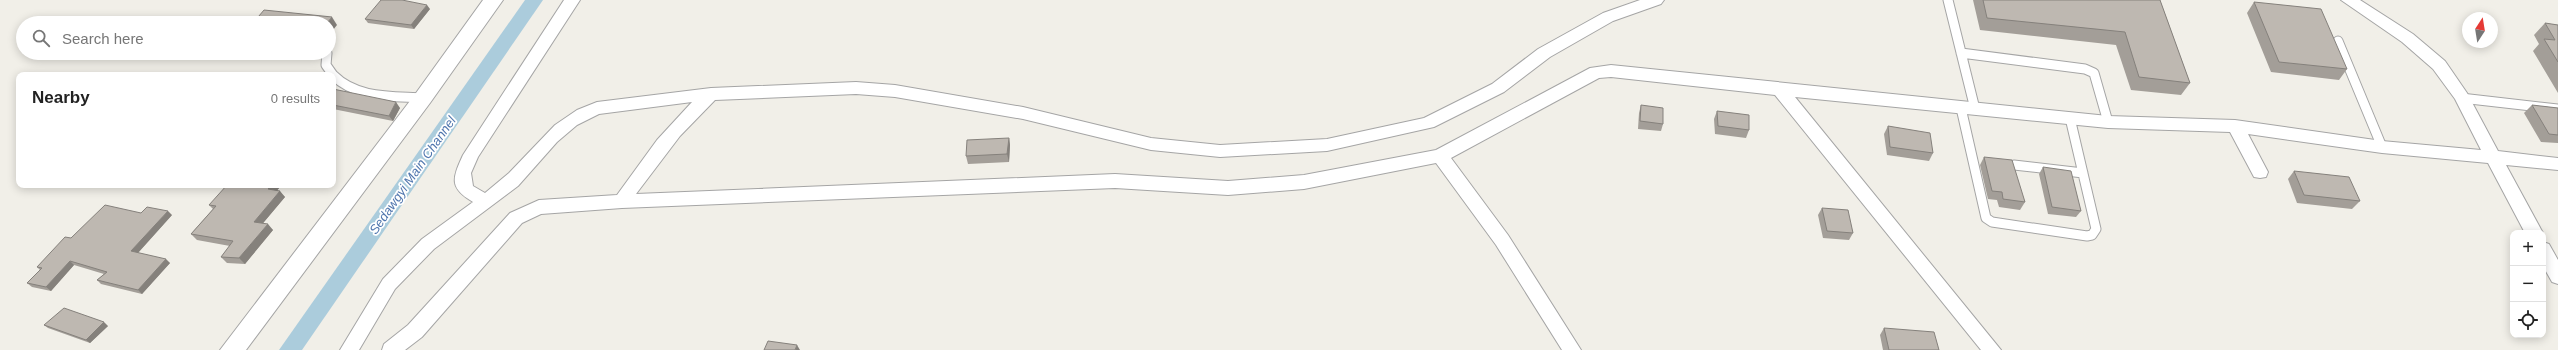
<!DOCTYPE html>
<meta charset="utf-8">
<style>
:root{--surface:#fff;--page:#f2f2f2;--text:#222;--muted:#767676;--line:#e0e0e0}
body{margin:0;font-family:Helvetica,sans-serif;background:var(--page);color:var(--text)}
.controls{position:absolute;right:12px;bottom:12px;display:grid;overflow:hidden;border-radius:8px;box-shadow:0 2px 10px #0003}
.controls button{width:36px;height:36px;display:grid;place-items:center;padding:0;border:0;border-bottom:1px solid var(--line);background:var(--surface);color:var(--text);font:20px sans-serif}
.compass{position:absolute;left:2462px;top:12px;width:36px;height:36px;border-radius:50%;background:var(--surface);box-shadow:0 2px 10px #0003;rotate:12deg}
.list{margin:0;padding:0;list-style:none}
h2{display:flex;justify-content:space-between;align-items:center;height:52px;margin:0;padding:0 16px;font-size:17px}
h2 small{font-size:13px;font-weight:400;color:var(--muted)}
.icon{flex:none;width:22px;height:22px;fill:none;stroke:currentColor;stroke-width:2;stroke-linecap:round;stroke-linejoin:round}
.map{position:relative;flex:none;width:2558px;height:350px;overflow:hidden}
.search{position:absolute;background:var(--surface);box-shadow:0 2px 10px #0003;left:16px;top:16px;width:320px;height:44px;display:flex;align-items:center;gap:10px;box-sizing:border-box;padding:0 14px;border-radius:22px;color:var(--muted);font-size:15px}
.panel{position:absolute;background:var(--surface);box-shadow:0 2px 10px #0003;left:16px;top:72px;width:320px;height:116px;border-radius:8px}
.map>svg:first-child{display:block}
</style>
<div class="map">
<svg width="2558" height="350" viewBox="0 0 2558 350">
<rect width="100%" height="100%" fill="#f1efe8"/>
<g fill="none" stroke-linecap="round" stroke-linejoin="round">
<!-- canal -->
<path fill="#abccdc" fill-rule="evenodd" d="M 525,0 L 543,0 L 302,350 L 279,350 Z"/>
<defs>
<path id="service" d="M 1948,0 L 1975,109
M 2338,41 L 2382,147
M 327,53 L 326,65 L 333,75
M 1961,53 L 2085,69 L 2094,73 L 2108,122
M 333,75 C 357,99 391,96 423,98
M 2461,98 L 2558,109
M 1961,108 L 1986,218 L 1992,222 L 2087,236 L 2092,235 L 2096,229 L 2070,118
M 2014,165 L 2083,173"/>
<path id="minor" d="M 564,0 L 580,0 L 478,157 L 471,173 L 473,186 L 485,193 L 509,173 L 555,125 L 577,110 L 597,102 L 711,88 L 856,82 L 895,85 L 1023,107 L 1151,138 L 1220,145 L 1327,139 L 1424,118 L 1492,84 L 1538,49 L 1603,13 L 1640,0 L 1664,0 L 1661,4 L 1613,21 L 1550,57 L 1504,92 L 1434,127 L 1327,151 L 1220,157 L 1151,150 L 1023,119 L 895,97 L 856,94 L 715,100 L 680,136 L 636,194 L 1115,174 L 1228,181 L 1304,175 L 1436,150 L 1590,68 L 1611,65 L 2108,116 L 2235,120 L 2382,141 L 2481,150 L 2455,99 L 2433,69 L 2402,42 L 2341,0 L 2360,0 L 2413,34 L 2445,61 L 2467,93 L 2498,151 L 2558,158 L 2558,170 L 2506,165 L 2543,233 L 2525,233 L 2488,163 L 2382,153 L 2248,134 L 2268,172 L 2266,177 L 2260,178 L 2254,177 L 2230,132 L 2108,128 L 1795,97 L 2001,350 L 1981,350 L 1775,95 L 1611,77 L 1599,78 L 1451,158 L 1508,235 L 1581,350 L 1562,350 L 1496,245 L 1436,163 L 1304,189 L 1228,195 L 1115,188 L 622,208 L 541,214 L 522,223 L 422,337 L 405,350 L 382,350 L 384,344 L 408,325 L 510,213 L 539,200 L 617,195 L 657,140 L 692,102 L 599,114 L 577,125 L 557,142 L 518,186 L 434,249 L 395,289 L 359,350 L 340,350 L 383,279 L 422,239 L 473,202 C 449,188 452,179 463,155 Z
M 2543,242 L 2549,244 L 2558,260 L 2558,284 L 2552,282 L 2543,266 Z"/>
<path id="tertiary" d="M 483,0 L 503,0 L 430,103 L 246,350 L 220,350 L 416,93 Z"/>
</defs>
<!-- service casing -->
<use href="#service" stroke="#a5a5a5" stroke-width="11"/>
<!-- minor casing -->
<use href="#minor" stroke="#a5a5a5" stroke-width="2"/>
<!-- tertiary casing -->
<use href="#tertiary" stroke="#a5a5a5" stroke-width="2"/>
<!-- service -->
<use href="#service" stroke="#fff" stroke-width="9"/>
<!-- minor -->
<use href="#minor" fill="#fff" fill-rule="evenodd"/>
<!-- tertiary -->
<use href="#tertiary" fill="#fff" fill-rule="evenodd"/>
</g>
<!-- wall -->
<path fill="#a39e98" d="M 1973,0 L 2160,0 L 2190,83 L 2181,95 L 2131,90 L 2116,45 L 1980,30 Z
M 2254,2 L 2347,69 L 2339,80 L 2271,72 L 2247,13 Z
M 430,9 L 414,29 L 368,23 L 365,19 Z
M 2545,23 L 2558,25 L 2558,93 L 2533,51 L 2539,44 L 2534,35 Z
M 239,53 L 314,53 L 309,58 Z
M 333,89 L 400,108 L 393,121 L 333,109 Z
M 1641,105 L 1663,124 L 1661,131 L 1638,129 L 1639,113 Z
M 2532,105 L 2558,108 L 2558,143 L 2541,142 L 2524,113 Z
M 1717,111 L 1749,130 L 1746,138 L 1715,134 L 1714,119 Z
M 1888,126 L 1933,153 L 1929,161 L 1887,155 L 1884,134 Z
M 1009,138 L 1010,145 L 1009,162 L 968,164 L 966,156 Z
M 1984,157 L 2025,202 L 2020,210 L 1999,207 L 1997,200 L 1988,199 L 1980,165 Z
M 2043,167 L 2081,211 L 2076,217 L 2048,214 L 2039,174 Z
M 2294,171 L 2360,201 L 2352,209 L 2297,203 L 2288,179 Z
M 281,186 L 277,190 L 285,197 L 263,223 L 273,230 L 245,264 L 227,263 L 221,257 L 230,246 L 197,240 L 191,234 L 213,209 L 209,205 Z
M 1822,208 L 1853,233 L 1849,240 L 1823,238 L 1818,215 Z
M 172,215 L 138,253 L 170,263 L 142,294 L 101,284 L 97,280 L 104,274 L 74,265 L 51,291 L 32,287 L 27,283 L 40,270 L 37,267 L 71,238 Z
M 44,325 L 108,326 L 90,343 L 48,328 Z
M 1884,328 L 1939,350 L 1883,350 L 1880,335 Z"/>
<!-- shaded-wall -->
<path fill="#85817c" d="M 427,5 L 430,9 L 414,29 L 411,25 Z
M 332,17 L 337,25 L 329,35 L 329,23 L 327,23 Z
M 306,53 L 314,53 L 309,58 Z
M 396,102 L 400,108 L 393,121 L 389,116 Z
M 1009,138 L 1010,145 L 1009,162 L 1007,154 Z
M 272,185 L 280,185 L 281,186 L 273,195 L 268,189 Z
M 280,191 L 285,197 L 259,228 L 254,222 Z
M 168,211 L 172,215 L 136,255 L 131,251 Z
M 268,224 L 273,230 L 245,264 L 239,258 Z
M 166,259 L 170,263 L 142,294 L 138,290 Z
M 70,261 L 74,265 L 51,291 L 46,287 Z
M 104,322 L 108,326 L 90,343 L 86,340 Z
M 797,345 L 800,350 L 795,350 Z"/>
<!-- building -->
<path fill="#beb8b1" stroke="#85817c" d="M 381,0 L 402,0 L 427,5 L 411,25 L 365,19 Z
M 1983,0 L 2160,0 L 2190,83 L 2139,77 L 2125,32 L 1987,18 Z
M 2254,2 L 2321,9 L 2347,69 L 2279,62 Z
M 264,10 L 332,17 L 327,23 L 253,23 Z
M 2545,23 L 2558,25 L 2558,62 L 2544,39 L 2555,40 Z
M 333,89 L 396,102 L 389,116 L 333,105 Z
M 1641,105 L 1663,108 L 1663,124 L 1640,121 Z
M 2532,105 L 2558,108 L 2558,135 L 2549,134 Z
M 1717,111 L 1749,115 L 1749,130 L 1718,126 Z
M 1888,126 L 1930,133 L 1933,153 L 1890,147 Z
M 1009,138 L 1007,154 L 966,156 L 967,140 Z
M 1984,157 L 2012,160 L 2025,202 L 2003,199 L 2002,192 L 1992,191 Z
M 2043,167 L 2071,171 L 2081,211 L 2052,207 Z
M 2294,171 L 2349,177 L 2360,201 L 2304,195 Z
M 227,185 L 272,185 L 268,189 L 280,191 L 254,222 L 268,224 L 239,258 L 221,257 L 233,241 L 191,234 L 216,206 L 209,205 Z
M 105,205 L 141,213 L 147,207 L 168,211 L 131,251 L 166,259 L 138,290 L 97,280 L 107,272 L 70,261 L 46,287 L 27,283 L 42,268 L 37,267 L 65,237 L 71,238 Z
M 1822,208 L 1848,210 L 1853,233 L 1827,231 Z
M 64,308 L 104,322 L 86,340 L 44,325 Z
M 1884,328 L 1934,332 L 1939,350 L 1889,350 Z
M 768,341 L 797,345 L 795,350 L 764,350 Z"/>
<g text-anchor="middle" stroke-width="3.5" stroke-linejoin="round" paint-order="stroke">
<!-- water labels -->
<g font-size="13" font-style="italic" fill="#5076ae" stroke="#fff">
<text transform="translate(412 175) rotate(-55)" y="5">Sedawgyi Main Channel</text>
</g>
</g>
</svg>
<div class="controls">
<button>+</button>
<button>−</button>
<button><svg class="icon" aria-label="locate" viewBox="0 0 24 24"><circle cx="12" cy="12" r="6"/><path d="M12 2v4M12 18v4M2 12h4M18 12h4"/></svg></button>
</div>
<svg class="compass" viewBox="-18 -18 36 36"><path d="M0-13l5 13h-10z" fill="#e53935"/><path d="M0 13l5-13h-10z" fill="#767676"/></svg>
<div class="search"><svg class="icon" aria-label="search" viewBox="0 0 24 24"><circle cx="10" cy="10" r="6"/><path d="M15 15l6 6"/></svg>Search here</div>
<section class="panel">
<h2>Nearby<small>0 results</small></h2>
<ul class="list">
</ul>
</section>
</div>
